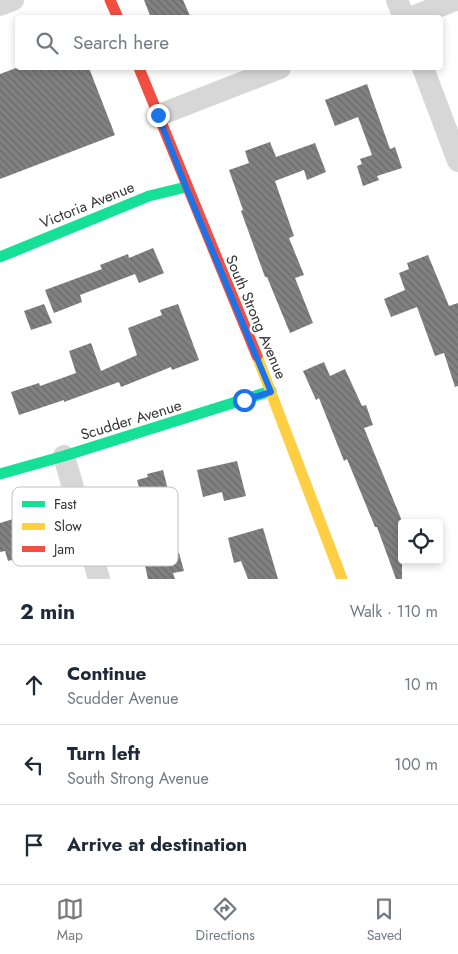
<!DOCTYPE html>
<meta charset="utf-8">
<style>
:root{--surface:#fff;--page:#f6f6f7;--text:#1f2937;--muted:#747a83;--line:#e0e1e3;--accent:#7a7a7a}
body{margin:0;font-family:Jost,sans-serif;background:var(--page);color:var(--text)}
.controls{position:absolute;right:15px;bottom:15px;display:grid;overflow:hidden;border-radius:5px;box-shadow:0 2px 8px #0003}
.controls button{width:45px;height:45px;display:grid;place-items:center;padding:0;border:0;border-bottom:1px solid var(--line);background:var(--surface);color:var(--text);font:25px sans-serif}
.stop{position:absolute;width:15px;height:15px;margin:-11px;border:4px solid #1a73e8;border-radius:50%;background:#fff}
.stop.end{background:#1a73e8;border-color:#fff;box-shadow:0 1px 5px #0008}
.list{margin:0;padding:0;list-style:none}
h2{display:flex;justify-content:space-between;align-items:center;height:65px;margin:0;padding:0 20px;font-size:21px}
h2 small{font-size:16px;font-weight:400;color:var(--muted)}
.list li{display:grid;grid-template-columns:32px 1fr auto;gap:15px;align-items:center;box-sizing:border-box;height:80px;padding:0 20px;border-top:1px solid var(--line)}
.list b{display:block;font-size:19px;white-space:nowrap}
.list p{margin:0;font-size:16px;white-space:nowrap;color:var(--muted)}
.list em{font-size:16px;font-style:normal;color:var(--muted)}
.icon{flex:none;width:28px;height:28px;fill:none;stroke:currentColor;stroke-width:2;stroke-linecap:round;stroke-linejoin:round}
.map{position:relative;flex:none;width:458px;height:579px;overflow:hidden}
.search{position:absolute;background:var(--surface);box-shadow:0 2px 8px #0003;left:15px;right:15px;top:15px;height:55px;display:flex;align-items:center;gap:12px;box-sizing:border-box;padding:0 18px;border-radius:5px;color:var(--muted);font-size:19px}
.sheet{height:305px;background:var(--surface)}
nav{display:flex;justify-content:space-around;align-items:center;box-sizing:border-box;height:70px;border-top:1px solid var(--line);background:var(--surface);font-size:14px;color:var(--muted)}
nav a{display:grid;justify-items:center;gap:2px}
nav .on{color:var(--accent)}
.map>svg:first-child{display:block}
</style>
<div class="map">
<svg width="458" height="579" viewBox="0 0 458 579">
<defs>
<pattern id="building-back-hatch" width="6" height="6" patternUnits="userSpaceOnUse" patternTransform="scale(1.25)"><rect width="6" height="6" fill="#818181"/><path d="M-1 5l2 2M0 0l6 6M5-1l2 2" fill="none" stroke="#6a6a6a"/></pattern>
</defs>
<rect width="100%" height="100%" fill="#fff"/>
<!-- building -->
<path fill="url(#building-back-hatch)" d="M 144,0 L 183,0 L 191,18 L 151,18 Z
M 16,68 L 89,68 L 115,135 L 0,179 L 0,74 Z
M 367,84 L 390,149 L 395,147 L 402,168 L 377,176 L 379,180 L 363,186 L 357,166 L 362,164 L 360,159 L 372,155 L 358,117 L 335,126 L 325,100 Z
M 270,142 L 276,157 L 315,143 L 326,172 L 307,180 L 304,170 L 275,181 L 294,236 L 289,238 L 304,275 L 295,278 L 313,323 L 290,333 L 267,277 L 265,277 L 241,211 L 243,210 L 229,170 L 249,163 L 245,151 Z
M 153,248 L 164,273 L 139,283 L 135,274 L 80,295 L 82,302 L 54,313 L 45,290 L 102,269 L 100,265 L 128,254 L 129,258 Z
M 428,255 L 449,306 L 458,303 L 458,386 L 455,387 L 444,353 L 435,356 L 417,307 L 391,317 L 384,299 L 405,290 L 399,273 L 409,269 L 407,263 Z
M 44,304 L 52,323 L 31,330 L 24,311 Z
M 178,304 L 199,360 L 172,370 L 171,367 L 121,387 L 119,382 L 64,402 L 64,400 L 19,415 L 11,392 L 39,383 L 40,386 L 76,373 L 69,351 L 91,343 L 101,371 L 137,355 L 128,328 L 162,315 L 160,310 Z
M 324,362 L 330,376 L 345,369 L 362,406 L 366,405 L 373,425 L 364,428 L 402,521 L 402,579 L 396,579 L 377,527 L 375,527 L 347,459 L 344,461 L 319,398 L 316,400 L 303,371 Z
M 237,461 L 246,496 L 224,501 L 222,492 L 203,497 L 197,470 Z
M 163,470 L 172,506 L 146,513 L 137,480 L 148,477 L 147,474 Z
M 23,516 L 31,543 L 20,546 L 23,557 L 8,561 L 5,551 L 0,552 L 0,523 Z
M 263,528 L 278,579 L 248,579 L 241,561 L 234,563 L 228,538 Z
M 179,553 L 184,571 L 173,573 L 175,579 L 148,579 L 144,561 Z"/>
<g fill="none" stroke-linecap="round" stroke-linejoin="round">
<!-- street -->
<path stroke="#d7d7d7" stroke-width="22" d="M 397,0 L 404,18
M 0,5 L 13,0
M 410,18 L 455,0
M 423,68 L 458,161
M 159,115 L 280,68
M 64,456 L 99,579"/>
<!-- fast -->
<path stroke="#16e098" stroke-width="11" d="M 0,257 L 149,196 L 186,187
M 0,474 L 64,456 L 271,391"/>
<!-- slow -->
<path stroke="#ffcf43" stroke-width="11" d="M 257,356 L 342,579"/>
<!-- jam -->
<path stroke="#f24e42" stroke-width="11" d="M 110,0 L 118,18
M 139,68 L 257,356"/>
</g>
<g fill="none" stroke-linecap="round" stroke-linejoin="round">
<!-- route -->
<path stroke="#1a73e8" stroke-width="6" d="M 158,115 L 186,187 L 271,392 L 244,400"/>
</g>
<g text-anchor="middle" stroke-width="5" stroke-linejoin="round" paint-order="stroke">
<!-- street labels -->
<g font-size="15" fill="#333" stroke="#fff">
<text transform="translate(87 205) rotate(-22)" y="5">Victoria Avenue</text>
<text transform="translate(256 317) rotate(67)" y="5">South Strong Avenue</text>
<text transform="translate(131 420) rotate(-17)" y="5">Scudder Avenue</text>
</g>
</g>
<!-- legend -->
<rect x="12" y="487" width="166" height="79" rx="8" fill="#fff" stroke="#c2c2c2" stroke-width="1"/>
<rect x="22" y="501" width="23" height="6" fill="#16e098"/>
<rect x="22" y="523" width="23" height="7" fill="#ffcf43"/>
<rect x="22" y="546" width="23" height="6" fill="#f24e42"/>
<g font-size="14" fill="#333">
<text x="54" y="509">Fast</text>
<text x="54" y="531">Slow</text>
<text x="54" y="554">Jam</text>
</g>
</svg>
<div class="controls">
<button><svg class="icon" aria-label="locate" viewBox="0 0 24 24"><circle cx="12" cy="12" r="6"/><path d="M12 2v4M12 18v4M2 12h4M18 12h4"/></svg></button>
</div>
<div class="stop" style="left:244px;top:400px"></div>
<div class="stop end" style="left:158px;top:115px"></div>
<div class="search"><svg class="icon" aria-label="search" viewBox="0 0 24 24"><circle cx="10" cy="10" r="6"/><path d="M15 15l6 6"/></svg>Search here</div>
</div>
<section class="sheet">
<h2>2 min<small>Walk · 110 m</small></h2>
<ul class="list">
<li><svg class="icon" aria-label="ahead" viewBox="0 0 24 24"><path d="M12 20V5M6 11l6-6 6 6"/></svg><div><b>Continue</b><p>Scudder Avenue</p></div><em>10 m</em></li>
<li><svg class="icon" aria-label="left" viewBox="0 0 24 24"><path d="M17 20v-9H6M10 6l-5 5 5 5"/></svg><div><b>Turn left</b><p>South Strong Avenue</p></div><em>100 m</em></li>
<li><svg class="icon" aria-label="arrive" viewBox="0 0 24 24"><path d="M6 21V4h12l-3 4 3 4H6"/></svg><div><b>Arrive at destination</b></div></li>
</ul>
</section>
<nav>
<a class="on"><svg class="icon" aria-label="map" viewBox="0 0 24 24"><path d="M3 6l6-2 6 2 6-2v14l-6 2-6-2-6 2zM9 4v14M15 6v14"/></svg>Map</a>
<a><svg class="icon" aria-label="directions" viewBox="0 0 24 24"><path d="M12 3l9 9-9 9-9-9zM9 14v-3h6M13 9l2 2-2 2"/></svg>Directions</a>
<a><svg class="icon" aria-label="saved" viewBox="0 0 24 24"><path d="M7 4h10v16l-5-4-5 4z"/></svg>Saved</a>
</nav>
